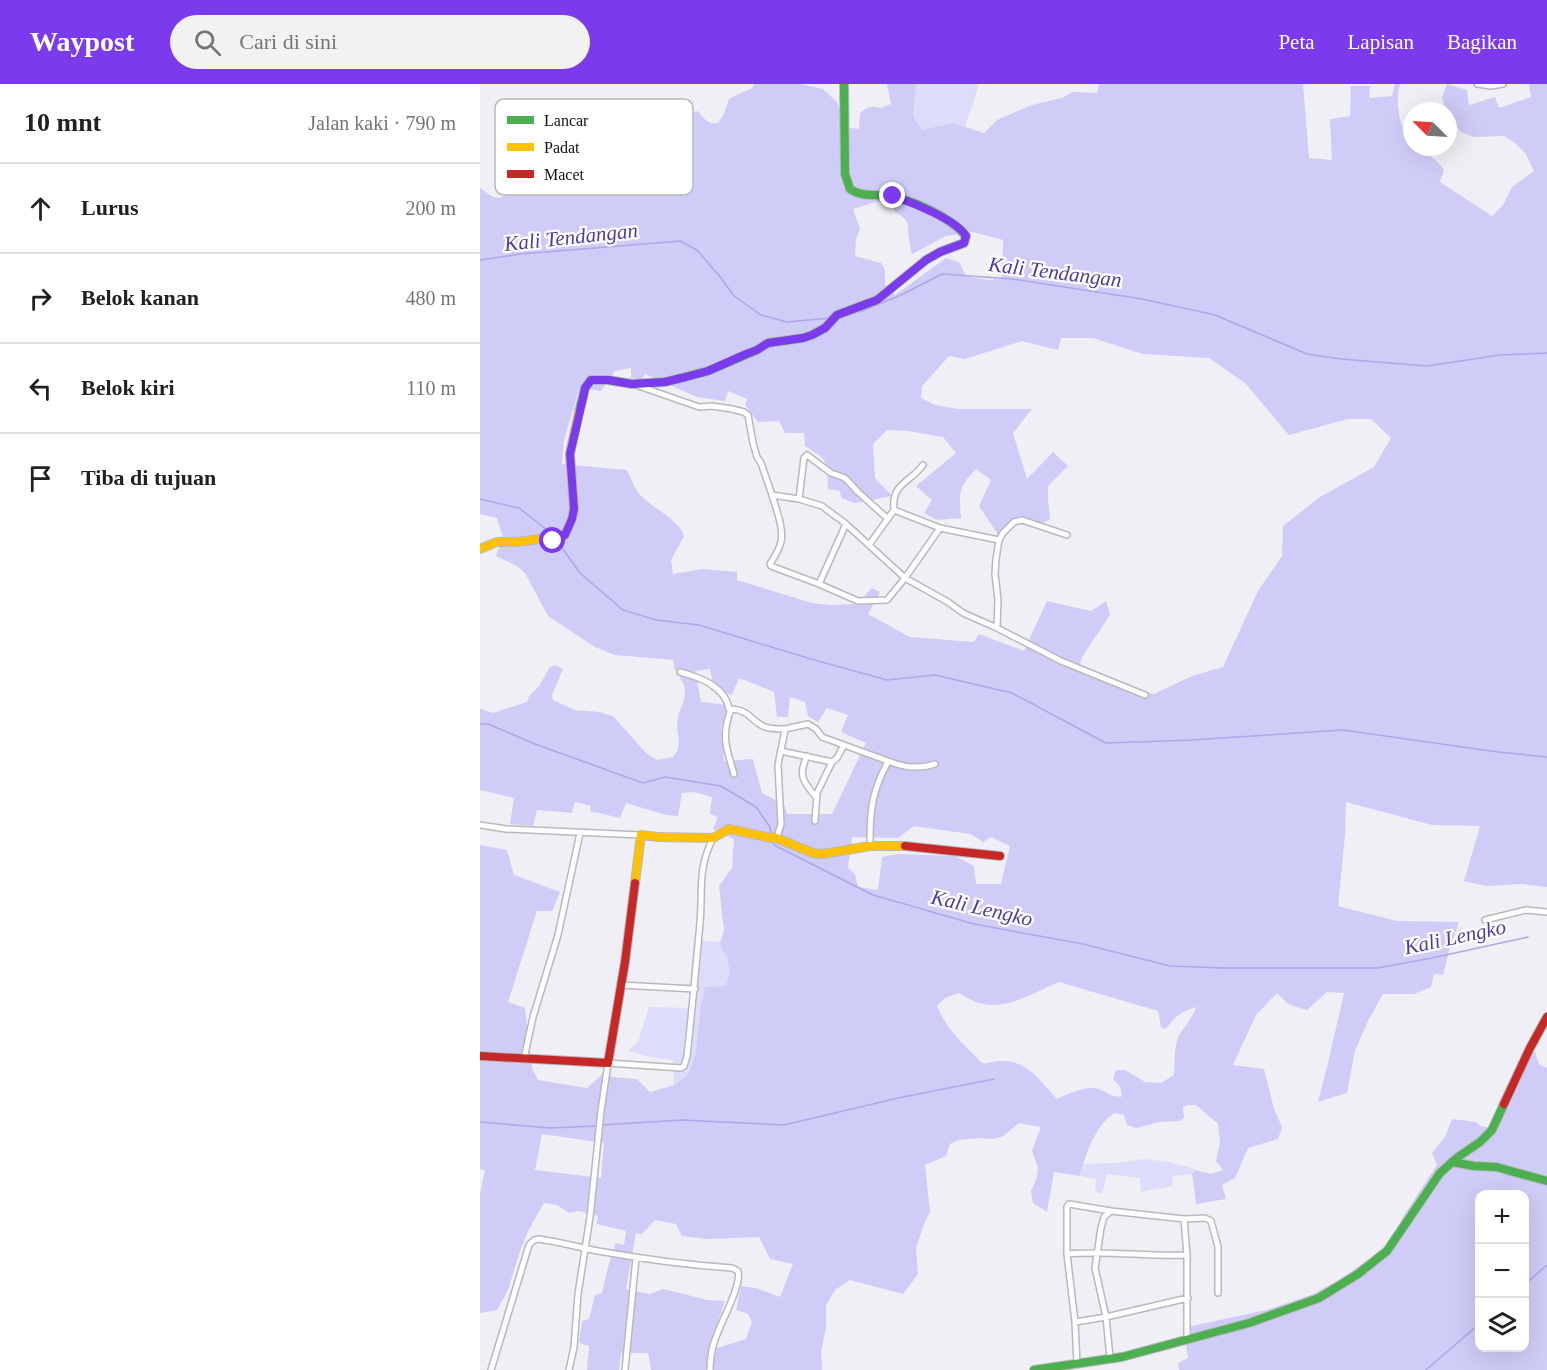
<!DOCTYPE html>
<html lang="id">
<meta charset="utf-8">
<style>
:root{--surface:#fff;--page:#f2f2f2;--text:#202124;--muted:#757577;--line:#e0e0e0;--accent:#7c3aed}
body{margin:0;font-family:"Times New Roman",serif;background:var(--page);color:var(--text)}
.controls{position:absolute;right:18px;bottom:18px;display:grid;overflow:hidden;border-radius:12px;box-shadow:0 6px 24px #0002}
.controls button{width:54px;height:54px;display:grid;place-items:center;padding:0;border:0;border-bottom:2px solid var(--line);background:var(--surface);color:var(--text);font:30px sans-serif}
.compass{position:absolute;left:923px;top:18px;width:54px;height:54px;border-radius:50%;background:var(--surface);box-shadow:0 6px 24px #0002;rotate:294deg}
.stop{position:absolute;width:18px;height:18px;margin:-14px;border:4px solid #7c3aed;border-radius:50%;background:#fff}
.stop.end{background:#7c3aed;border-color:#fff;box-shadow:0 2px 6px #0008}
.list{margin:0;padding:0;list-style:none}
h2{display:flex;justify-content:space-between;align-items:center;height:78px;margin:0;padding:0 24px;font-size:26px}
h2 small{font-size:20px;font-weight:400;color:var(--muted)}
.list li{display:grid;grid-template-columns:39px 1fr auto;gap:18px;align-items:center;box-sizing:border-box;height:90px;padding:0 24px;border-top:2px solid var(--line)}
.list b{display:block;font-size:22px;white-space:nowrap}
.list em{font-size:20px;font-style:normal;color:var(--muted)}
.icon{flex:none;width:33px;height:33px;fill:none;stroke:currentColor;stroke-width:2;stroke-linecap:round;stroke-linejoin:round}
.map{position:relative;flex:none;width:1067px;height:1286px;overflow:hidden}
header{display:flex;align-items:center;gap:36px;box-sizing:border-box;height:84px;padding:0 30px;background:var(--accent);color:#fff}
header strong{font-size:28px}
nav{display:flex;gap:33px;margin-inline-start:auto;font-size:21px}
.search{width:420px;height:54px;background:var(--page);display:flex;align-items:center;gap:15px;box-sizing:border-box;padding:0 21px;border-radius:33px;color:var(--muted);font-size:22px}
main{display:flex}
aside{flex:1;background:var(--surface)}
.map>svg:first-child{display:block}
</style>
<header>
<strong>Waypost</strong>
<div class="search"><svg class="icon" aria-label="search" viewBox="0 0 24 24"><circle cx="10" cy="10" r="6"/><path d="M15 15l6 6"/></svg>Cari di sini</div>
<nav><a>Peta</a><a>Lapisan</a><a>Bagikan</a></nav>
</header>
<main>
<aside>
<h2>10 mnt<small>Jalan kaki · 790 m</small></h2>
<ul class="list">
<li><svg class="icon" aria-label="ahead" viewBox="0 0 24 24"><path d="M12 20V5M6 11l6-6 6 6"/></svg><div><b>Lurus</b></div><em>200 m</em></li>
<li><svg class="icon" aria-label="right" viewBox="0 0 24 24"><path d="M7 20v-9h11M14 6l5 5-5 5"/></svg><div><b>Belok kanan</b></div><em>480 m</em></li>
<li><svg class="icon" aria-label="left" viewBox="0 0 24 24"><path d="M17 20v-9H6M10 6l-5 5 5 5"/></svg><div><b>Belok kiri</b></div><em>110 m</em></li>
<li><svg class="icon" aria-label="arrive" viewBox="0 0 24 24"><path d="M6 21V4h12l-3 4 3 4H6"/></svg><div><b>Tiba di tujuan</b></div></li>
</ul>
</aside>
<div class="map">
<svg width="1067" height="1286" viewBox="0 0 1067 1286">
<rect width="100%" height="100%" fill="#efeff5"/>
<!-- green -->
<path fill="#dddcfa" d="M 436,0 L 498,0 C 498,10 488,31 485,43 L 473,39 L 442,47 L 433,32 Z
M 214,856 L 240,858 C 243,868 249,876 250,886 C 252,904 231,917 220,928 L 216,968 L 208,991 L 194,1001 L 193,976 L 166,972 L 148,967 L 158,958 L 169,923 L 208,924 Z
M 665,1075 L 688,1078 L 712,1084 L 715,1086 L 712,1090 L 693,1092 L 692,1102 L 661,1108 L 660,1094 L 627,1090 L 622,1110 L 615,1108 L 616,1095 L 600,1092 L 603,1080 L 634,1079 Z"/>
<!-- forest -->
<path fill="#cfcdf8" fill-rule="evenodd" d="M 275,0 L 321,0 L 343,5 L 357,18 L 360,26 L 363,43 L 379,45 L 380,29 C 387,23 391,21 400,24 L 411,20 L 407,0 L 436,0 L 433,32 L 442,46 L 473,39 L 504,49 L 517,36 L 552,21 L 582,14 L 593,8 L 617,9 L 619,0 L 823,0 L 829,74 L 852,76 L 850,35 L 870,32 L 871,2 L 890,2 L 889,14 L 912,12 L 915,0 L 920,0 C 916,14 918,31 923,45 C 926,52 931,56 932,63 C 943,63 958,77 964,86 L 960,98 L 1012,132 L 1023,121 L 1032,103 L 1054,87 L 1046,70 L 1035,59 L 1024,52 L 994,53 L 981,48 L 969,33 L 968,27 L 967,27 L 962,14 L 967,0 L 987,6 L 989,21 L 1015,13 L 1019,24 L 1051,13 L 1049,0 L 1067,0 L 1067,803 L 1042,800 L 1006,802 L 984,797 L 1000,742 L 952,741 L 866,718 L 865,751 L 858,822 L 917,837 L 979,838 L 970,863 L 963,891 L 954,890 L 951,903 L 934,910 L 903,910 L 888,937 L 875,967 L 867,1009 L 838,1018 L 848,979 L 864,909 L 847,908 L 827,926 L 808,920 L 797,909 L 776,931 L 753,981 L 784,985 L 794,1025 L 802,1043 L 798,1055 L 768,1064 L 755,1094 L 742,1101 L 746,1115 L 716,1120 L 712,1090 L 715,1086 L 731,1090 L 743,1086 L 736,1077 L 740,1058 L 738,1040 L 716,1021 L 708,1021 L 703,1023 L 704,1034 L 700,1037 L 679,1038 L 657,1044 L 647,1041 L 644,1031 L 635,1029 C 617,1038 604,1073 600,1092 L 574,1088 L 567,1128 L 553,1119 L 551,1107 L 557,1093 L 558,1084 L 552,1067 L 561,1043 L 539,1039 L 522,1053 L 512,1055 L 500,1054 L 478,1056 L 470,1060 L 466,1072 L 445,1081 L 450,1128 L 445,1138 L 436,1163 L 438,1190 L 423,1210 L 370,1196 L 355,1206 L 346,1221 L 346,1244 L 341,1268 L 342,1286 L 171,1286 L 168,1269 L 141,1269 L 139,1286 L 107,1286 L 109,1262 L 99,1259 L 102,1237 L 109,1235 L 115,1211 L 122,1209 L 129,1179 L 136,1159 L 144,1161 L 146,1147 L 117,1140 L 118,1132 L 98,1127 L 89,1129 L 77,1121 L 64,1119 L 48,1147 L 39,1170 L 28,1206 L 17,1226 L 0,1229 L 0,1110 L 5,1086 L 0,1085 L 0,761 L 27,766 L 34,791 L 80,808 L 72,827 L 57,827 L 28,918 L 45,924 L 52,984 L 58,996 L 107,1004 L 125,988 L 132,993 L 157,995 L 170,1008 L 194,1001 L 208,991 L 216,968 L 220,928 L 225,903 L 246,902 L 250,888 L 247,873 L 242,865 L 240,858 L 244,847 L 239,802 L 252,784 L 254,755 L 233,745 L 238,733 L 230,730 L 232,713 L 214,708 L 202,709 L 198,732 L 186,731 L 146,719 L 140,734 L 110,727 L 111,722 L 95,718 L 92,729 L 57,726 L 53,742 L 30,740 L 34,714 L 0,706 L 0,625 L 13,629 L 47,618 L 49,612 L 60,601 L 69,584 L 75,581 L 83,585 L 72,611 L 73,616 L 95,626 L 119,628 L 133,632 L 166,669 L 177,676 L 193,673 C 205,659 194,651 198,633 C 200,624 206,615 205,606 C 204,598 198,592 195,585 C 194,582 193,579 193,576 L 135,571 L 115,563 L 68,532 L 45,489 L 37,482 L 16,472 L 23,453 L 17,434 L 0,430 L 0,104 L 13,113 L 19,114 L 29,110 L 44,95 L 61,73 L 67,62 L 68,45 C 74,43 76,47 82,47 C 93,48 105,42 116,38 L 125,44 L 129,72 C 135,73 143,76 148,75 C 171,72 173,47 187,34 L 200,34 L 218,27 C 224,34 227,41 238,39 L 244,30 L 249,15 L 259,10 L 272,4 ZM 395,118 L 407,118 L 413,121 L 415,128 C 431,137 427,139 429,154 C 429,160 431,165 432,170 L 466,152 L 493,148 L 523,156 L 522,195 L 509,196 L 486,192 L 479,178 L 466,174 L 415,211 L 405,201 L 405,186 L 401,179 L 375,172 L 376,155 L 380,145 L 373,125 ZM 581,254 L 613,254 L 663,270 L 729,274 L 765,299 L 809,351 L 868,335 L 891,335 L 911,354 L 894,383 L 840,413 L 803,442 L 802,472 L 778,507 L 743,583 L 712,592 L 674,610 L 599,585 L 602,573 L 630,531 L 626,517 L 611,527 L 567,517 L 544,567 L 499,550 L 494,558 L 430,553 L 388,530 L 400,508 L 392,504 L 377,520 L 351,521 L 332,519 L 257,496 L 257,488 L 223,485 L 193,490 L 191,476 L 204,452 C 200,435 167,422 157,407 C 153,401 150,392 147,386 L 82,380 L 84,356 L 99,306 L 109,305 L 121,307 L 135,287 L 151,284 L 151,294 L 162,296 L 165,290 L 217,313 L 245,317 L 248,307 L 267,315 L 265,321 L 278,338 L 299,337 L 305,349 L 324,349 L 325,362 C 349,377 347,376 348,405 L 360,407 L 361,414 L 375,419 L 412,412 L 395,394 L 393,360 L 407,346 L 428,347 L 463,353 L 476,369 L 436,402 L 452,416 L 444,429 L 457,436 L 481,434 C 479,409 478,404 496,385 L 511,396 L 499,422 L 519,452 L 537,440 L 556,443 L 570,435 L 568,415 L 568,402 L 588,382 L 573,368 L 547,395 L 533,349 L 552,325 L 478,325 L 455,321 L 441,314 L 442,302 L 469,272 L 485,275 L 542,257 L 578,266 ZM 230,585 L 234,604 L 252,611 L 259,594 L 294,608 L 297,633 L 308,633 L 310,613 L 325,618 L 328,632 L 338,638 L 347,624 L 368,631 L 361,648 L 386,659 L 352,730 L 307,730 L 304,720 L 282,709 L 273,675 L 244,677 L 243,648 L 241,645 L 248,621 L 221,618 L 215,587 ZM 434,742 L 490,750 L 503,758 L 511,753 L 530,762 L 521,800 L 496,800 L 494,782 L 475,772 L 417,770 L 402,773 L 398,806 L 378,803 L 375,790 L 368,784 L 372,753 L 418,754 ZM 579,898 L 678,927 L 681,943 L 685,945 C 688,943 690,940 692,937 C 698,930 708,925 716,923 C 713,935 701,944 697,957 C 694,967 695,980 694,991 L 681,999 L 665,998 L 645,986 L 636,986 L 633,996 C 639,1000 643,1006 641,1013 C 630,1012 628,1009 619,1005 C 605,1001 589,1010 577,1015 C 560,997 547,976 521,977 C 514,977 509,980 502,979 C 485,962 466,945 457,922 L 465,914 L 479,909 C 485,912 490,916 496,918 C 525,928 553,909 579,898 ZM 62,1050 L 124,1059 L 121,1094 L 55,1086 ZM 175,1136 L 196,1140 L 202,1152 L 229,1155 L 279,1153 L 290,1175 L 313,1180 L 300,1213 L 276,1204 L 261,1202 L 256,1226 L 268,1230 L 272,1238 L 266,1255 L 237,1264 L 231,1258 L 245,1217 L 228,1216 L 183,1205 L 170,1210 L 146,1205 L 156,1149 L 162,1150 Z
M 1044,965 L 1055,968 L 1059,980 L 1067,984 L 1067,1286 L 699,1286 L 698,1279 L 708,1274 L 703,1244 L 786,1226 L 831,1211 L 859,1196 L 908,1162 L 924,1131 L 957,1081 L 952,1069 L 965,1053 L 972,1035 L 996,1038 L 999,1041 L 1015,1046 L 1023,1030 L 1017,1022 ZM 999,1110 L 1044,1110 L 1044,1264 L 999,1264 Z"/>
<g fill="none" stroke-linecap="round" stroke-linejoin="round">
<!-- stream -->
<path stroke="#aca7e6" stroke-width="1.5" d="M 0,176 L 41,170 L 200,157 L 217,166 L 241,194 L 254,212 L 281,231 L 307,238 L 351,234
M 364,232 L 382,227 L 421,211 L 462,190 L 532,195 L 662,215 L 735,231 L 827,270 L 861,275 L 947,282 L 1020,271 L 1067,269
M 0,415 L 39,424 L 72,450 L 74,453
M 77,457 L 100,489 L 143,526 L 176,536 L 219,541 L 331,575 L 407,596 L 455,591 L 532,609 L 626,659 L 712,656 L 863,646 L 1018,668 L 1067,673
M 0,640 L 8,640 L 55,660 L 163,699 L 185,693 L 241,702 L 276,723 L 290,743 L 291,749
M 293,757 L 294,761 L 393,811 L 494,840 L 603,860 L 690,882 L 743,884 L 898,884 L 952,874 L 1048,853
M 0,1038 L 70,1044 L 116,1042
M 121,1041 L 202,1036 L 304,1041 L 418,1014 L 514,995
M 1044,1201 L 1067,1181
M 946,1286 L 999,1240"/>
<defs>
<path id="street" d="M 997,0 L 1011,2 L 1023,0
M 156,301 L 219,323 L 232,322 L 252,325 L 264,328 L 268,331 L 273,359 L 277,373 L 281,379 L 292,411 L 319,415 L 342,422 L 366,440 L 425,494 L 468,518 L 483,529 L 517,544 L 581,577 L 665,611
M 292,411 C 296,425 304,444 301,458 C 299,466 294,474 290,480 L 291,482 L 339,500 L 366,440
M 319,415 L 324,374 L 327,371 L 351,389 L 365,394 L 378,408 L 408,435
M 414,426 C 411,399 430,399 443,381
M 389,461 L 414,426 L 460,444 L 519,456
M 339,500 L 378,517 L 407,516 L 425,494 L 460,444
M 517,544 L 518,516 L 515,490 L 516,475 L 519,456 L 523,449 L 534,438 L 542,436 L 587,451
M 200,588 C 219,593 245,602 249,625 L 251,625
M 364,661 L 408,677 C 405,685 400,692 398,700 C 390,720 390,741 390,762
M 301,667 L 352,678
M 327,672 C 318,691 323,698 336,713
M 408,677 C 425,684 438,685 455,680
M 254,690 C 246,663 241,652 251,625 C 271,626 270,637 285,643 C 291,645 298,645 305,645
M 0,741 L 26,745 L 161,751
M 294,753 L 298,750 L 301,740 L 298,681 C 300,669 303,658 305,645 L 328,640 L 336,645 L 342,653 L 364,661 L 357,674 L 352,678 L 337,709 L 335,737
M 1005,836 L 1046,826 L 1067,828
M 140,901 L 215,905
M 44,975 L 53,933 L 78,851 L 100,749
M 704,1135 L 707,1171
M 587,1170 C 627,1166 667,1173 707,1171 L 707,1256
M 595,1238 L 626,1233 L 708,1214
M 630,1274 L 626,1233 L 615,1184 L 621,1144 L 624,1133 L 631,1127 L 704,1135 L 725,1134 L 731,1137 L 738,1163 L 738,1209
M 597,1280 L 595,1238 L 587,1170 L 587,1123 L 589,1120 L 631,1127
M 11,1286 L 49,1161 L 54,1156 L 59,1155 C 79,1158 98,1163 118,1167 C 163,1175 207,1181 252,1184 L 258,1187 C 262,1201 241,1238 236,1253 C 232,1263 230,1276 230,1286
M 89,1286 L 94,1263 L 98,1210 L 110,1133 L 121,1027 L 128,979 L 201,984 L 204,982 L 207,972 C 212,927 216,883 220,839 C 223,806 217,786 233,754
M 145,1286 L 156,1174"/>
<path id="fast" d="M 99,328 L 105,304 L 111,296 L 128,296 L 152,300 L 185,298 L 228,287 L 277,266 L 288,259 L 323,254 L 332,251 L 345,244 L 357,231 L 397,216 L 446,176 L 460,168 L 484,159 L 486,152 C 470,133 432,115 407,112 C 394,110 381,113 370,105 L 365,90 L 364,0
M 972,1078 L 994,1082 L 1016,1083 L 1067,1097
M 554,1286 L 642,1273 L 769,1239 L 839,1214 L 878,1190 L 907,1167 L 960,1089 L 978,1073 L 1000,1058 L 1012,1046 L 1024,1020"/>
<path id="slow" d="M 0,465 L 17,458 L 37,458 L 60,455 L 73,457 L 85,451 L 92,435 L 94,425 L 90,370 L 99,328
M 155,799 L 161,751 L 178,753 L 233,754 L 249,745 L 291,754 L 294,753 L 333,769 L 343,770 L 390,762 L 425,762"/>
<path id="jam" d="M 425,762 L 520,772
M 0,972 L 128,979 L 145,878 L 155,799
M 1024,1020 L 1050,964 L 1067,933"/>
</defs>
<!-- street casing -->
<use href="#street" stroke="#b9b9bd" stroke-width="8"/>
<!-- fast casing -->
<use href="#fast" stroke="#b9b9bd" stroke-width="10"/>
<!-- slow casing -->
<use href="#slow" stroke="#b9b9bd" stroke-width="10"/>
<!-- jam casing -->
<use href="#jam" stroke="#b9b9bd" stroke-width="10"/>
<!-- street -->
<use href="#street" stroke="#fdfdfe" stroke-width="5"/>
<!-- fast -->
<use href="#fast" stroke="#4caf50" stroke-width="8"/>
<!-- slow -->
<use href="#slow" stroke="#ffc107" stroke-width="8"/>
<!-- jam -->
<use href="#jam" stroke="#c62828" stroke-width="8"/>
</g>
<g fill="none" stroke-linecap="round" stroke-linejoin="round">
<!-- route -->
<path stroke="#7c3aed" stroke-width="8" d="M 73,457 L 85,451 L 92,435 L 94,425 L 90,370 L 104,310 L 105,304 L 111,296 L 128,296 L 152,300 L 185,298 L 206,293 L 228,287 L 266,270 L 277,266 L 288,259 L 323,254 L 332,251 L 345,244 L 357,231 L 397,216 L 446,176 L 460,168 L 484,159 L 486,152 C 477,136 431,118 413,112"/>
</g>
<g text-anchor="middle" stroke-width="4.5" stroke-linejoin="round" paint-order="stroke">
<!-- water labels -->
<g font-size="21" font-style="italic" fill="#4e3ba2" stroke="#fff">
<text transform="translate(91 153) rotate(-6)" y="7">Kali Tendangan</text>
<text transform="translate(575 188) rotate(7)" y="7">Kali Tendangan</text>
<text transform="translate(502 824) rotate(13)" y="7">Kali Lengko</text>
<text transform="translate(975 853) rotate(-12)" y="7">Kali Lengko</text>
</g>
</g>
<!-- legend -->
<rect x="15" y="15" width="198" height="96" rx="9" fill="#fff" stroke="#b8b8b9" stroke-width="1.5"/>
<rect x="27" y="32" width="27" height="8" fill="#4caf50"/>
<rect x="27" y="59" width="27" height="8" fill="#ffc107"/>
<rect x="27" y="86" width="27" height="8" fill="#c62828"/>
<g font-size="16" fill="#121215">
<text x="64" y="42">Lancar</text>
<text x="64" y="69">Padat</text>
<text x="64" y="96">Macet</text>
</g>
</svg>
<div class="controls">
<button>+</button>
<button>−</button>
<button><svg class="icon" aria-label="layers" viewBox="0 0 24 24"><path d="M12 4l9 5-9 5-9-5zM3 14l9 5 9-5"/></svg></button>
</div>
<svg class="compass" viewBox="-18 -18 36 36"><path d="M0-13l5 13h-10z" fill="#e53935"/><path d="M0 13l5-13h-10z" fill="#757577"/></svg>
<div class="stop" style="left:73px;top:457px"></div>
<div class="stop end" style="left:413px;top:112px"></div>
</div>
</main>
